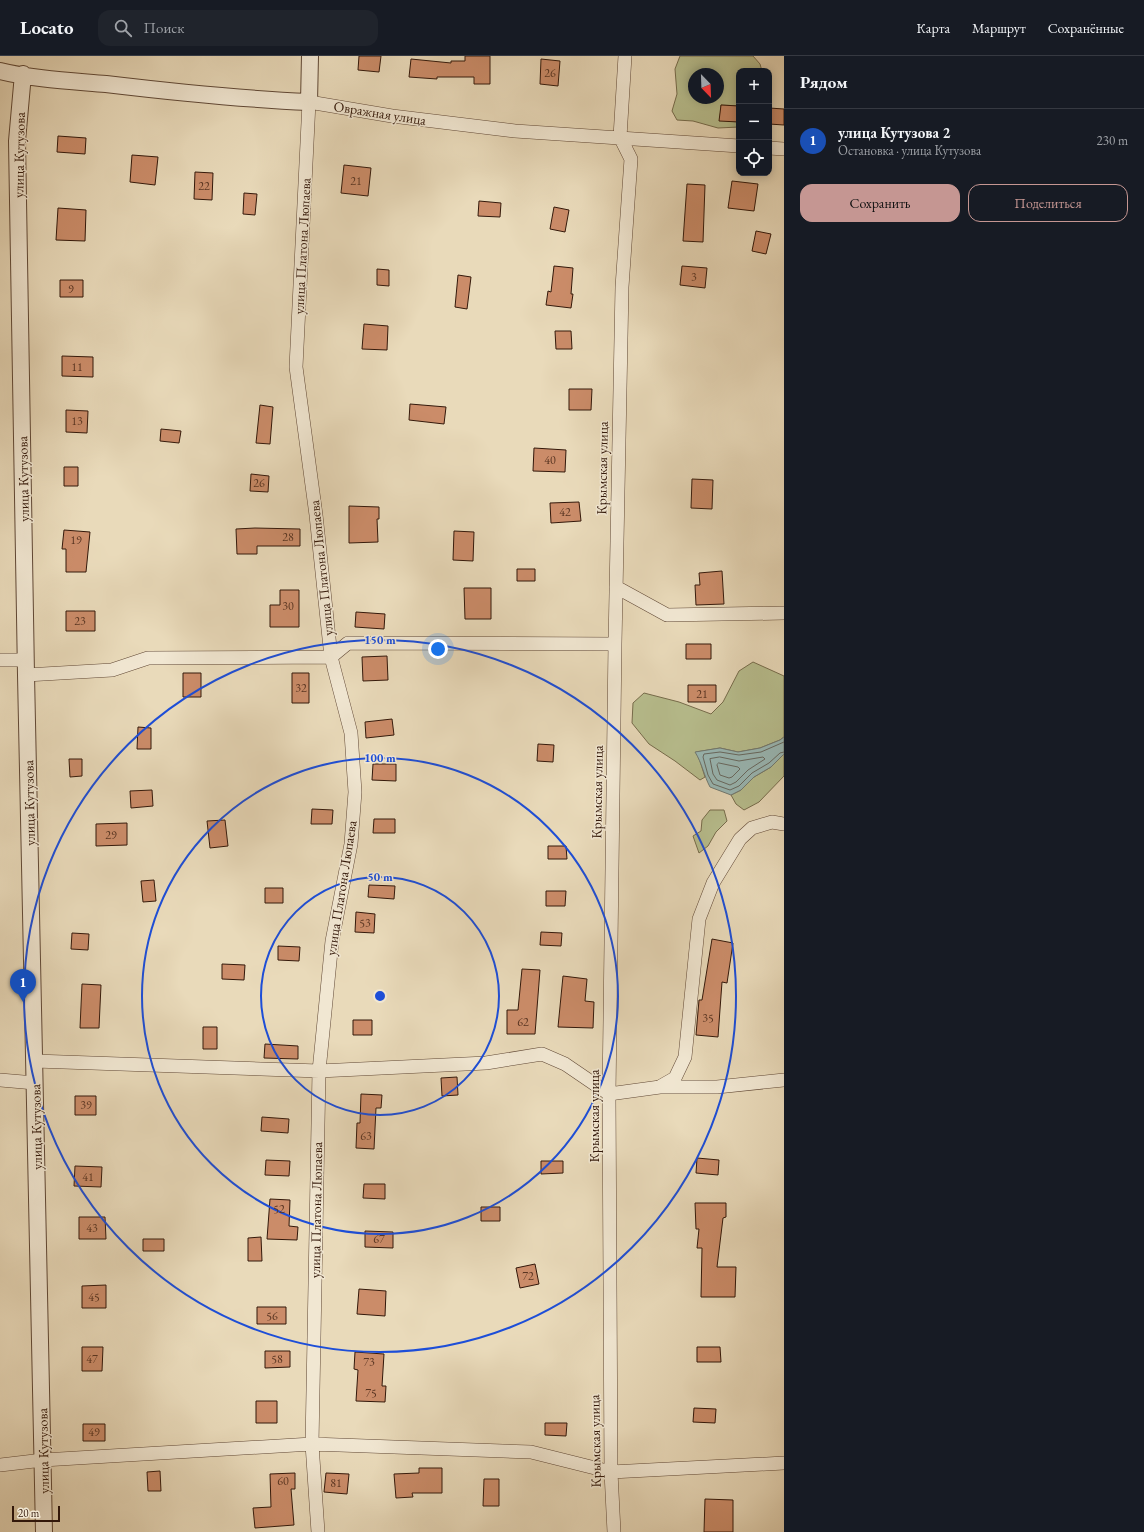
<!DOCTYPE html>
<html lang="ru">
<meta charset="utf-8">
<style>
:root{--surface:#171b24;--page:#20242c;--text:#f1f3f6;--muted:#9ea1a6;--line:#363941;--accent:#c59692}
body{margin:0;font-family:"EB Garamond",serif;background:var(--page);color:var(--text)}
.controls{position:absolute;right:12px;top:12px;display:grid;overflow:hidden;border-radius:8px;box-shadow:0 2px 10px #0003}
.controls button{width:36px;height:36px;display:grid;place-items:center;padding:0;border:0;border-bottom:1px solid var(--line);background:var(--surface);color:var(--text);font:20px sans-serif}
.compass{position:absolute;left:688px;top:12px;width:36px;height:36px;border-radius:50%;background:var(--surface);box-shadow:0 2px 10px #0003;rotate:157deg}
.scale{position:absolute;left:12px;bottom:10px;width:48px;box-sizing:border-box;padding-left:4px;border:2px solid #33180a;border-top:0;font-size:11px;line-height:14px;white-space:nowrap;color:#33180a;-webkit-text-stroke:3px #f1e7d2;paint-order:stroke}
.you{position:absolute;left:438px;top:593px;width:14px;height:14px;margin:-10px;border:3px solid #fff;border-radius:50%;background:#1a73e8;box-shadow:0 0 0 6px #1a73e833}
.badge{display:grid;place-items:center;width:26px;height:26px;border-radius:50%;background:var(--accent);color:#fff;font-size:13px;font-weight:700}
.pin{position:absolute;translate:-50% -33px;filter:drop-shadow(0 1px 2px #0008)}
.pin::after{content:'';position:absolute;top:21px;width:14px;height:12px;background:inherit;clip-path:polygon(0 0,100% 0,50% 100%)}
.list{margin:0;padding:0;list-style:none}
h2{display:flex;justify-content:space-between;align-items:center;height:52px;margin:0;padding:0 16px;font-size:17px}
h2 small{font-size:13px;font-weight:400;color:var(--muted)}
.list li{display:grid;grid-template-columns:26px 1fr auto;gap:12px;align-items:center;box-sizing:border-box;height:64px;padding:0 16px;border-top:1px solid var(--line)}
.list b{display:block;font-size:15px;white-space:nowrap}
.list p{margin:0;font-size:13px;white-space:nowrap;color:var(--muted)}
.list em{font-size:13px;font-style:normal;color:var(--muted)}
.actions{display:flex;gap:8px;padding:12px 16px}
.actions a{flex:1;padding:9px 0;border:1px solid var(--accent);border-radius:12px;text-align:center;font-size:14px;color:var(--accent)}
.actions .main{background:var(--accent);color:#111}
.icon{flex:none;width:22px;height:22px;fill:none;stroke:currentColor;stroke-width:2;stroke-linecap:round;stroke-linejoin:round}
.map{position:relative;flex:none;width:784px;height:1476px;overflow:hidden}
header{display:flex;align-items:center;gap:24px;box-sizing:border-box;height:56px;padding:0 20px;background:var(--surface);border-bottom:1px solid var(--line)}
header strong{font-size:19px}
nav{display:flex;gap:22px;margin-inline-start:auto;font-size:14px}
.search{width:280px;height:36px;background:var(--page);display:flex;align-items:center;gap:10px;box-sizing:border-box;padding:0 14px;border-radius:12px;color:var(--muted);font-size:15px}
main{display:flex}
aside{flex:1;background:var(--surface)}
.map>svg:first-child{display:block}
</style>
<header>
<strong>Locato</strong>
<div class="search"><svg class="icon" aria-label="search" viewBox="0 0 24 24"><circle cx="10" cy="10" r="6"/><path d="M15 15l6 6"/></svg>Поиск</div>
<nav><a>Карта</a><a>Маршрут</a><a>Сохранённые</a></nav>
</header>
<main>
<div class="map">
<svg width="784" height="1476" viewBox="0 0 784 1476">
<rect width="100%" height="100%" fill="#e9daba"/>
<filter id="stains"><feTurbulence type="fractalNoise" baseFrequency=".005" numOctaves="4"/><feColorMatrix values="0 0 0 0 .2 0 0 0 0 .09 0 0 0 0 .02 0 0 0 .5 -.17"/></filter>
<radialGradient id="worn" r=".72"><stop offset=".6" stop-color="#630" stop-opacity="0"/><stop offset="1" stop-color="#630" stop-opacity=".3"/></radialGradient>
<!-- green -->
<path fill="#b8bf8f" stroke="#766c4c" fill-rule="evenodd" d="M 680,0 L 753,0 L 760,8 L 762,15 L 739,15 L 739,50 L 721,49 L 720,64 L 739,66 L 739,71 L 718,72 L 693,65 L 677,64 L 672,55 L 677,38 L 675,13 ZM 694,18 L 718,18 L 718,42 L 694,42 Z
M 753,606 L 784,620 L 784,681 L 780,684 L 760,692 L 738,696 L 720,692 L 696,696 L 700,705 L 705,721 L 700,724 L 675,705 L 649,688 L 632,667 L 633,647 L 644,637 L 679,646 L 711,658 L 723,646 L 739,615 Z
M 784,698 L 784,720 L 759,746 L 744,754 L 736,748 L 731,739 L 741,734 L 754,721 L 771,711 Z
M 710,754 L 724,754 L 727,765 L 716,776 L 708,790 L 699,797 L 693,780 L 701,775 L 702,764 Z"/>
<!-- water -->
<path fill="#99b9b7" stroke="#707972" d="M 784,681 L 784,698 L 771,711 L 754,721 L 741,734 L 731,739 L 710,731 C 704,720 702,707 695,696 L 720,692 L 738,696 L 760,692 L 780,684 Z"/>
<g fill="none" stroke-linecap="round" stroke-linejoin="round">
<!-- shore -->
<path stroke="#666860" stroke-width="1" d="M 784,686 L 761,696 L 739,699 L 720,696 L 704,698 L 703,701 L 708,719 L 713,728 L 730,734 L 739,730 L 752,717 L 769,707 L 780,697 L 784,696
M 720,701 L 739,705 L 763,701 L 765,703 L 748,714 L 736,726 L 730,729 L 717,724 L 713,718 L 710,703 Z
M 719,707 L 738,711 L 740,713 L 732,721 L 729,722 L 720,719 L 717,709 Z"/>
</g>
<!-- building -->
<path fill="#cb8c69" stroke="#33180a" d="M 359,0 L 381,0 L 379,16 L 358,14 Z
M 465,0 L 490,0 L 490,28 L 474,28 L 474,21 L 437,21 L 437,23 L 409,21 L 411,3 L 451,7 L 451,5 L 465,5 Z
M 541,3 L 560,5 L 558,30 L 540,28 Z
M 721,49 L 739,50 L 739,66 L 719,65 Z
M 769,52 L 784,53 L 784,69 L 769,68 Z
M 58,80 L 86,82 L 85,98 L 57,96 Z
M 132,99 L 158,101 L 155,129 L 130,126 Z
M 344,109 L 371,112 L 368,140 L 341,137 Z
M 195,116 L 213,117 L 212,144 L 194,143 Z
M 732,125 L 758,128 L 754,155 L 728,152 Z
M 687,128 L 705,129 L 703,186 L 683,185 Z
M 244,137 L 257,138 L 255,159 L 243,158 Z
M 479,145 L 501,147 L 500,161 L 478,160 Z
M 554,151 L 569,154 L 565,176 L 550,173 Z
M 58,152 L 86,154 L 85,185 L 56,184 Z
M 756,175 L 771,178 L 766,198 L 752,195 Z
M 554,210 L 573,212 L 571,238 L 573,238 L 571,252 L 546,249 L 548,235 L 551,236 Z
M 682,210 L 707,212 L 705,232 L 680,229 Z
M 377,213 L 389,214 L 389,230 L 377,229 Z
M 458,219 L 471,221 L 467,253 L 455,251 Z
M 60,224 L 83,224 L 83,241 L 60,241 Z
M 364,268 L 388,270 L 387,294 L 362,293 Z
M 555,275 L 571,275 L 572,293 L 556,293 Z
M 62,300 L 93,301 L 93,321 L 62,320 Z
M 569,333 L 592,333 L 591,354 L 569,354 Z
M 410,348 L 446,351 L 444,368 L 409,364 Z
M 260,349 L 273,351 L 270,388 L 256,387 Z
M 66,354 L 88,355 L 87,377 L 66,376 Z
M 161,373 L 181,375 L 179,387 L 160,385 Z
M 534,392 L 566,394 L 565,416 L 533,415 Z
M 64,411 L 78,411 L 78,430 L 64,430 Z
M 251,418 L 269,420 L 268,436 L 250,435 Z
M 692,423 L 713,424 L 712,453 L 691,452 Z
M 579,446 L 581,465 L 551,467 L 550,447 Z
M 349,450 L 379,451 L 379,463 L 377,463 L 378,486 L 349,487 Z
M 255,472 L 300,473 L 300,490 L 257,490 L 257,498 L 237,498 L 236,473 Z
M 64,474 L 90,476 L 86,516 L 66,516 L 66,493 L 62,493 Z
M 454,475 L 474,476 L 473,505 L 453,504 Z
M 517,513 L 535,513 L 535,525 L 517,525 Z
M 722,515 L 724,548 L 696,549 L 695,529 L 700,529 L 699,517 Z
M 464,532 L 491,532 L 491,563 L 465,563 Z
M 280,534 L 299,534 L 299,571 L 270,571 L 270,549 L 280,549 Z
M 66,555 L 95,555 L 95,575 L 66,575 Z
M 356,556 L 385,558 L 384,573 L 355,571 Z
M 686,588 L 711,588 L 711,603 L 686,603 Z
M 387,600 L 388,624 L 363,625 L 362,601 Z
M 183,617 L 201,617 L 201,641 L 183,641 Z
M 292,617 L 309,617 L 309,647 L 292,647 Z
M 688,629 L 716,629 L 716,646 L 688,646 Z
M 392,663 L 394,679 L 366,682 L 365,666 Z
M 138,671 L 151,672 L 151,693 L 137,693 Z
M 538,688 L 554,689 L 553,706 L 537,705 Z
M 69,703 L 82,703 L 82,720 L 70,721 Z
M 373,708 L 396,708 L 396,725 L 372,724 Z
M 152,734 L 153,750 L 131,752 L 130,735 Z
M 312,753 L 333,754 L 332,768 L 311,768 Z
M 374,763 L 395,763 L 395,777 L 373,777 Z
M 225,764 L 228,790 L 210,792 L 207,765 Z
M 127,767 L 127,789 L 96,790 L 96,768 Z
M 548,790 L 566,790 L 567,803 L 548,803 Z
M 154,824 L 156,845 L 143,846 L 141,825 Z
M 369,829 L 395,830 L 394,843 L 368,841 Z
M 265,832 L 283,832 L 283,847 L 265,847 Z
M 546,835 L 566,835 L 565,850 L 546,850 Z
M 356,856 L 375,858 L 374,877 L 355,876 Z
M 541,876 L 562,877 L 561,890 L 540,889 Z
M 72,877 L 89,878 L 88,894 L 71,893 Z
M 712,883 L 733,887 L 727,927 L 722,926 L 718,981 L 696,979 L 699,944 L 702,944 Z
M 278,890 L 300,891 L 299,905 L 278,904 Z
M 222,908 L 245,909 L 244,924 L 222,923 Z
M 522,913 L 540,914 L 535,978 L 507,978 L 507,954 L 518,954 Z
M 563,920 L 587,923 L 585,945 L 594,946 L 593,972 L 558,971 Z
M 82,928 L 101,929 L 99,972 L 80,972 Z
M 353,964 L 372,964 L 372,979 L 353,979 Z
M 203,971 L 217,971 L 217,993 L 203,993 Z
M 265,988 L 298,990 L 298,1003 L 264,1002 Z
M 457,1021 L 458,1039 L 442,1040 L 441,1022 Z
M 361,1038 L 382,1039 L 381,1052 L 376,1052 L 374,1093 L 356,1092 L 357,1067 L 360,1067 Z
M 75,1040 L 96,1040 L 96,1059 L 75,1059 Z
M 262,1061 L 289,1063 L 288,1077 L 261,1075 Z
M 697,1102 L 719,1104 L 718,1119 L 696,1117 Z
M 266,1104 L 290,1105 L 289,1120 L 265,1119 Z
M 541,1105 L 563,1105 L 563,1117 L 541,1118 Z
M 75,1110 L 102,1111 L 101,1131 L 74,1130 Z
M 364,1128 L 385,1128 L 385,1143 L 363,1142 Z
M 270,1143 L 290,1144 L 289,1170 L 298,1171 L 297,1184 L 267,1183 Z
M 695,1147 L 726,1147 L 726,1161 L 723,1162 L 717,1211 L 736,1211 L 735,1241 L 701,1241 L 702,1192 L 697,1192 L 699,1173 L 696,1173 Z
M 481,1151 L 500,1151 L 500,1165 L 481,1165 Z
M 79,1161 L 105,1161 L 106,1183 L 79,1183 Z
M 365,1175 L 393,1176 L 393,1192 L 365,1191 Z
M 261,1181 L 262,1205 L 248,1205 L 248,1182 Z
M 143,1183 L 164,1183 L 164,1195 L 143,1195 Z
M 535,1208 L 539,1228 L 520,1232 L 516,1212 Z
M 106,1229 L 106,1252 L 82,1252 L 82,1230 Z
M 359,1233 L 386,1235 L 385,1260 L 357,1258 Z
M 257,1251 L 286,1251 L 286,1268 L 257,1268 Z
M 82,1291 L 103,1291 L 102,1315 L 82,1315 Z
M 697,1291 L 720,1291 L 721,1306 L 697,1306 Z
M 265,1295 L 290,1295 L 290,1311 L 265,1312 Z
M 355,1296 L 384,1298 L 382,1330 L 386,1330 L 385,1346 L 356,1345 L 358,1314 L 354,1313 Z
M 256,1345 L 277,1345 L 277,1367 L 256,1367 Z
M 694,1352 L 716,1353 L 715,1367 L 693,1366 Z
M 545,1367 L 567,1367 L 566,1380 L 545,1379 Z
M 83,1368 L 105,1368 L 105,1385 L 83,1385 Z
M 419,1412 L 442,1412 L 442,1437 L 412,1437 L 413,1441 L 396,1442 L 394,1418 L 419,1417 Z
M 160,1415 L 161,1435 L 148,1435 L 147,1416 Z
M 295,1417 L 295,1433 L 291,1433 L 294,1469 L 255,1472 L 253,1452 L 271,1451 L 270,1418 Z
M 326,1417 L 349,1418 L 347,1438 L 324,1436 Z
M 484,1423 L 499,1423 L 499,1450 L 483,1450 Z
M 705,1443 L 733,1444 L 733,1476 L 704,1476 Z"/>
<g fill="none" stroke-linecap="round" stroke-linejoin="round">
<defs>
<path id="minor" d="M 769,92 L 784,93
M 616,531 L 667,559 L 784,557
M 0,604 L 26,604
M 26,619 L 112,614 L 148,602 L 331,601 L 348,587 L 615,588
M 35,1005 L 319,1015 L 486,1007 L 542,998 L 565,1008 L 609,1038 L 660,1031 L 717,1031 L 784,1024
M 0,1024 L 35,1027
M 661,1030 L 675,1022 L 685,1001 L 699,863 L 713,827 L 740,783 L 752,772 L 772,766 L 784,768
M 0,1409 L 43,1404 L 312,1388 L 531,1396 L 611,1416 L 784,1407
M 318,1476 L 312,1388 L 319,1015 L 332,885 L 351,788 L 355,736 L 351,677 L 331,601 L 316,459 L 296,311 L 309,46 L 392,60 L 515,75 L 739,90
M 614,1476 L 611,1416 L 609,1038 L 615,588 L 622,231 L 631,103 L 620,81 L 625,0"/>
<path id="tertiary" d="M 0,15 C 32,23 72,25 106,28 C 173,36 241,43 309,46 L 310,0
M 23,18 L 17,85 L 26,619 L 44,1476"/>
</defs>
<!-- minor casing -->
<use href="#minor" stroke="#604836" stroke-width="14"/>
<!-- tertiary casing -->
<use href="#tertiary" stroke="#604836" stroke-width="18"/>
<!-- minor -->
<use href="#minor" stroke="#f1e7d2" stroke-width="13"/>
<!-- tertiary -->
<use href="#tertiary" stroke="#f1e7d2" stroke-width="16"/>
</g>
<!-- distance rings -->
<g fill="none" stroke="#1d4ed8" stroke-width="2">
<circle cx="380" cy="940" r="119"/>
<circle cx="380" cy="940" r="238"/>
<circle cx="380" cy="940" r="356"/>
</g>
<g text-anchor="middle" stroke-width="3" stroke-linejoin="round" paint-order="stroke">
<!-- number labels -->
<g font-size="12" fill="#593522">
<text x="550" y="21">26</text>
<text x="356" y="129">21</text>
<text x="204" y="134">22</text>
<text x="694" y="225">3</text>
<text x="71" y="237">9</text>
<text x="77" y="315">11</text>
<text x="77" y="369">13</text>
<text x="550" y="408">40</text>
<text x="259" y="431">26</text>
<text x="565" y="460">42</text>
<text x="288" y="485">28</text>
<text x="76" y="488">19</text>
<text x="288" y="554">30</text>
<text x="80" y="569">23</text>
<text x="301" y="636">32</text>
<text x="702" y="642">21</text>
<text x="111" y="783">29</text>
<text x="365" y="871">53</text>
<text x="708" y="966">35</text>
<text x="523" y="970">62</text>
<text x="86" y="1053">39</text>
<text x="366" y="1084">63</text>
<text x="88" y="1125">41</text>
<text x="279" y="1157">52</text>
<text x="92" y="1176">43</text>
<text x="379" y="1187">67</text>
<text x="528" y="1224">72</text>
<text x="94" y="1245">45</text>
<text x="272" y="1264">56</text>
<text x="92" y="1307">47</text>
<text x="277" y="1307">58</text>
<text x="369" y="1310">73</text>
<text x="371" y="1341">75</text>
<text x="94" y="1380">49</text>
<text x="283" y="1429">60</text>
<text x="336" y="1431">81</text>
</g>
<!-- street labels -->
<g font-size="14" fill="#33180a" stroke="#f1e7d2">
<text transform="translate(380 57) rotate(9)" y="5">Овражная улица</text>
<text transform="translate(19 99) rotate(-89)" y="5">улица Кутузова</text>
<text transform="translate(302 190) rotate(-87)" y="5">улица Платона Люпаева</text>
<text transform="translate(602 412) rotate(-89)" y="5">Крымская улица</text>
<text transform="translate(23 423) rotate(-91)" y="5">улица Кутузова</text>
<text transform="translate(321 512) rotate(-96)" y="5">улица Платона Люпаева</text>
<text transform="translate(597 736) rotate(-89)" y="5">Крымская улица</text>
<text transform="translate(29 747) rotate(-91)" y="5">улица Кутузова</text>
<text transform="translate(341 832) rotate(-81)" y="5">улица Платона Люпаева</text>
<text transform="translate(594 1060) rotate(-90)" y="5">Крымская улица</text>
<text transform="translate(36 1071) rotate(-91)" y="5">улица Кутузова</text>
<text transform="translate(316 1154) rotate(-89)" y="5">улица Платона Люпаева</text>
<text transform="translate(595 1385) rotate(-91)" y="5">Крымская улица</text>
<text transform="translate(43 1395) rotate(-91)" y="5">улица Кутузова</text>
</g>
</g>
<circle cx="380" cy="940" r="6" fill="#1d4ed8" stroke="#f1e7d2" stroke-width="2"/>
<g font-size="12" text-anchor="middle" font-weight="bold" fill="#1d4ed8" stroke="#f1e7d2" stroke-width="3" stroke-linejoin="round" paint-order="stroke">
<text x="380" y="588">150 m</text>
<text x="380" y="706">100 m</text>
<text x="380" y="825">50 m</text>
</g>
<rect width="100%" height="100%" filter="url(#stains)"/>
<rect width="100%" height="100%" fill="url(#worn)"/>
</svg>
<div class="controls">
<button>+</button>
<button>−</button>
<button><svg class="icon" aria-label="locate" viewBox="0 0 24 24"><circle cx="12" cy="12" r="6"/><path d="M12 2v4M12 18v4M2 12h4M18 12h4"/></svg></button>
</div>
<svg class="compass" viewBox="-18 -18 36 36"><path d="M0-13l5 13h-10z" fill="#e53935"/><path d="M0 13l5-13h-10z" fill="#9ea1a6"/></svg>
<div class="scale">20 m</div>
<div class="you"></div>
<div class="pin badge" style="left:23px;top:946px;background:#1a4fb4">1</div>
</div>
<aside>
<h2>Рядом<small></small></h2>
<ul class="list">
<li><span class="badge" style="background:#1a4fb4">1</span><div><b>улица Кутузова 2</b><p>Остановка · улица Кутузова</p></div><em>230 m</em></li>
</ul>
<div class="actions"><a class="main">Сохранить</a><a>Поделиться</a></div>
</aside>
</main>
